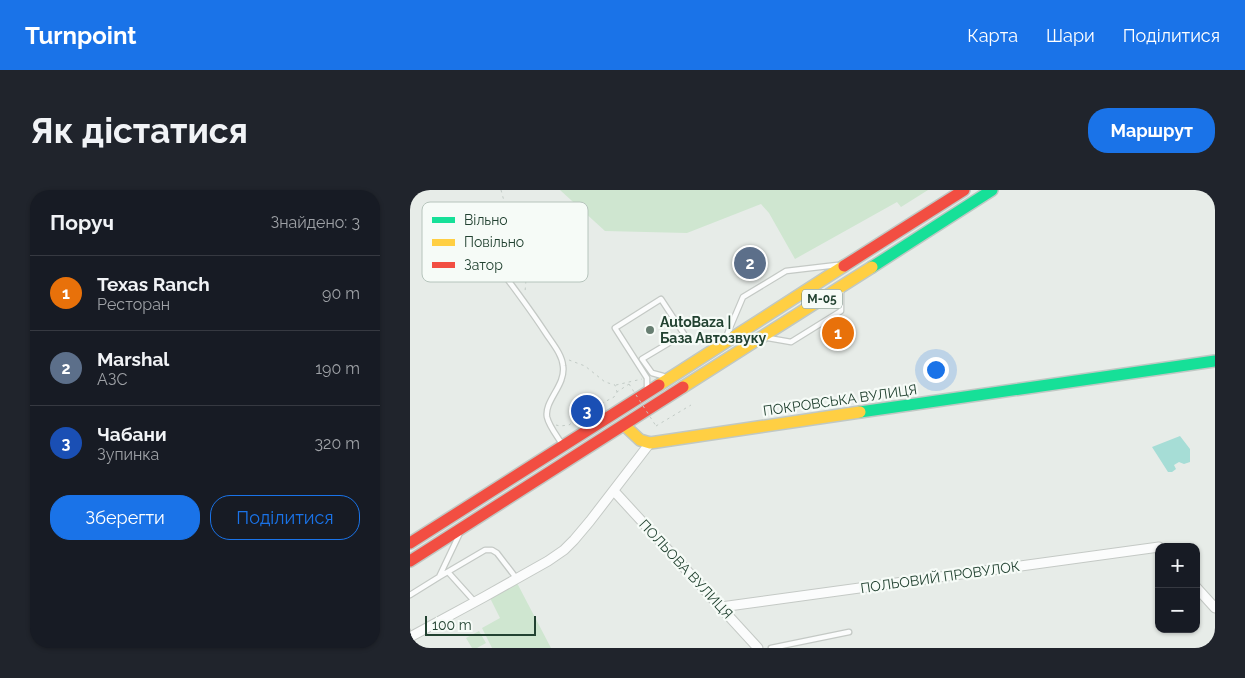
<!DOCTYPE html>
<html lang="uk">
<meta charset="utf-8">
<style>
:root{--surface:#171b24;--page:#20242c;--text:#f1f3f6;--muted:#9ea1a6;--line:#363941;--accent:#1a73e8}
body{margin:0;font-family:Raleway,sans-serif;background:var(--page);color:var(--text)}
.controls{position:absolute;right:15px;bottom:15px;display:grid;overflow:hidden;border-radius:10px;box-shadow:0 1px 4px #0004}
.controls button{width:45px;height:45px;display:grid;place-items:center;padding:0;border:0;border-bottom:1px solid var(--line);background:var(--surface);color:var(--text);font:25px sans-serif}
.scale{position:absolute;left:15px;bottom:12px;width:111px;box-sizing:border-box;padding-left:5px;border:2px solid #224231;border-top:0;font-size:14px;line-height:18px;white-space:nowrap;color:#224231;-webkit-text-stroke:4px #f6fbf7;paint-order:stroke}
.you{position:absolute;left:525px;top:179px;width:18px;height:18px;margin:-12px;border:4px solid #fff;border-radius:50%;background:#1a73e8;box-shadow:0 0 0 8px #1a73e833}
.badge{display:grid;place-items:center;width:32px;height:32px;border-radius:50%;background:var(--accent);color:#fff;font-size:16px;font-weight:700}
.pin{position:absolute;translate:-50% -50%;border:2px solid #fff;box-shadow:0 1px 5px #0006}
.list{margin:0;padding:0;list-style:none}
h2{display:flex;justify-content:space-between;align-items:center;height:65px;margin:0;padding:0 20px;font-size:21px}
h2 small{font-size:16px;font-weight:400;color:var(--muted)}
.list li{display:grid;grid-template-columns:32px 1fr auto;gap:15px;align-items:center;box-sizing:border-box;height:75px;padding:0 20px;border-top:1px solid var(--line)}
.list b{display:block;font-size:19px;white-space:nowrap}
.list p{margin:0;font-size:16px;white-space:nowrap;color:var(--muted)}
.list em{font-size:16px;font-style:normal;color:var(--muted)}
.actions{display:flex;gap:10px;padding:15px 20px}
.actions a{flex:1;padding:11px 0;border:1px solid var(--accent);border-radius:20px;text-align:center;font-size:18px;color:var(--accent)}
.actions .main{background:var(--accent);color:#fff}
.map{position:relative;flex:none;width:805px;height:458px;overflow:hidden;border-radius:20px}
header{display:flex;align-items:center;gap:30px;box-sizing:border-box;height:70px;padding:0 25px;background:var(--accent);color:#fff}
header strong{font-size:24px}
nav{display:flex;gap:28px;margin-inline-start:auto;font-size:18px}
.intro{display:flex;align-items:center;justify-content:space-between;box-sizing:border-box;height:120px;padding:0 30px}
h1{margin:0;font-size:35px}
.button{padding:12px 22px;border-radius:20px;background:var(--accent);color:#fff;font-size:18px;font-weight:700}
main{display:flex;gap:30px;padding:0 30px}
aside{flex:1;background:var(--surface);border-radius:20px;box-shadow:0 1px 4px #0004}
.map>svg:first-child{display:block}
</style>
<header>
<strong>Turnpoint</strong>
<nav><a>Карта</a><a>Шари</a><a>Поділитися</a></nav>
</header>
<div class="intro"><h1>Як дістатися</h1><a class="button">Маршрут</a></div>
<main>
<aside>
<h2>Поруч<small>Знайдено: 3</small></h2>
<ul class="list">
<li><span class="badge" style="background:#e8710a">1</span><div><b>Texas Ranch</b><p>Ресторан</p></div><em>90 m</em></li>
<li><span class="badge" style="background:#5c6f8a">2</span><div><b>Marshal</b><p>АЗС</p></div><em>190 m</em></li>
<li><span class="badge" style="background:#1a4fb4">3</span><div><b>Чабани</b><p>Зупинка</p></div><em>320 m</em></li>
</ul>
<div class="actions"><a class="main">Зберегти</a><a>Поділитися</a></div>
</aside>
<div class="map">
<svg width="805" height="458" viewBox="0 0 805 458">
<rect width="100%" height="100%" fill="#e7ece8"/>
<!-- green -->
<path fill="#cfe6d0" d="M 150,0 L 518,0 L 491,17 L 487,12 L 385,69 L 359,23 L 351,14 L 277,43 L 195,41 Z
M 107,393 L 141,458 L 82,458 L 72,438 L 90,428 L 80,408 Z
M 69,441 L 76,453 L 67,458 L 62,458 L 56,448 Z"/>
<!-- water -->
<path fill="#a6ddd6" d="M 770,246 L 780,259 L 780,272 L 774,274 L 769,272 L 764,275 L 766,279 L 762,282 L 758,282 L 742,257 Z"/>
<g fill="none" stroke-linecap="round" stroke-linejoin="round">
<defs>
<path id="lane" d="M 74,58 C 95,86 116,113 135,142 C 142,153 152,164 153,176 C 156,195 134,211 137,227 C 139,236 147,246 152,254
M 316,147 L 333,107 L 376,81 L 427,75
M 358,148 L 381,152 L 431,121 L 431,101
M 237,197 L 237,188 L 205,138 L 251,109 L 274,144 L 232,169 L 242,183 L 253,186
M 38,382 L 65,412
M 29,387 L 75,360 L 82,360 L 87,363 L 107,389
M 0,405 L 29,387 L 49,345
M 361,458 L 439,442"/>
<path id="street" d="M 204,301 L 348,458
M 786,397 L 805,418
M 311,417 L 749,357
M 0,447 L 74,407 L 138,371 L 154,360 L 164,350 L 180,331 L 240,253"/>
<path id="fast" d="M 462,77 L 582,0
M 450,222 L 805,171"/>
<path id="slow" d="M 249,195 L 434,76
M 273,197 L 462,77
M 214,235 L 230,250 L 240,253 L 450,222"/>
<path id="jam" d="M 434,76 L 554,0
M 0,353 L 249,195
M 0,371 L 273,197"/>
</defs>
<!-- lane casing -->
<use href="#lane" stroke="#c4c9c5" stroke-width="7"/>
<!-- street casing -->
<use href="#street" stroke="#c4c9c5" stroke-width="11"/>
<!-- fast casing -->
<use href="#fast" stroke="#c0c8c4" stroke-width="14"/>
<!-- slow casing -->
<use href="#slow" stroke="#c0c8c4" stroke-width="14"/>
<!-- jam casing -->
<use href="#jam" stroke="#c0c8c4" stroke-width="14"/>
<!-- path -->
<path stroke="#c2cbc6" stroke-width="1" stroke-dasharray="2.5 4" stroke-linecap="butt" d="M 91,0 L 94,11 L 93,49 L 116,90 L 115,102
M 159,170 L 175,176 L 195,192 L 205,195 L 207,202
M 206,195 L 232,189
M 146,235 L 150,236 L 159,235 L 177,221 L 204,207 L 207,202 L 219,194
M 246,236 L 281,215"/>
<!-- lane -->
<use href="#lane" stroke="#fbfcfc" stroke-width="4.5"/>
<!-- street -->
<use href="#street" stroke="#fbfcfc" stroke-width="9"/>
<!-- fast -->
<use href="#fast" stroke="#16e098" stroke-width="11"/>
<!-- slow -->
<use href="#slow" stroke="#ffcf43" stroke-width="11"/>
<!-- jam -->
<use href="#jam" stroke="#f24e42" stroke-width="11"/>
<!-- path-bridge -->
<path stroke="#c2cbc6" stroke-width="1" stroke-dasharray="2.5 4" stroke-linecap="butt" d="M 219,194 L 246,236"/>
</g>
<!-- markers -->
<circle fill="#677e71" stroke="#f6fbf7" stroke-width="2" cx="240" cy="140" r="5"/>
<g text-anchor="middle" stroke-width="4.5" stroke-linejoin="round" paint-order="stroke">
<!-- shield labels -->
<rect fill="#f6fbf7" stroke="#627a6c" stroke-width="1" x="392" y="99.5" width="40" height="19" rx="4"/>
<g font-size="12" font-weight="bold" fill="#224231">
<text x="412" y="113">М-05</text>
</g>
<!-- poi labels -->
<g font-size="14" font-weight="bold" fill="#224231" stroke="#f6fbf7" text-anchor="start">
<text x="250" y="137">AutoBaza |<tspan x="250" dy="16">База Автозвуку</tspan></text>
</g>
<!-- street labels -->
<g font-size="14" fill="#224231" stroke="#f6fbf7">
<text transform="translate(430 210) rotate(-8)" y="5">ПОКРОВСЬКА ВУЛИЦЯ</text>
<text transform="translate(276 379) rotate(47)" y="5">ПОЛЬОВА ВУЛИЦЯ</text>
<text transform="translate(530 387) rotate(-8)" y="5">ПОЛЬОВИЙ ПРОВУЛОК</text>
</g>
</g>
<!-- legend -->
<rect x="12" y="12" width="166" height="80" rx="8" fill="#f6fbf7" stroke="#b6c4bc" stroke-width="1"/>
<rect x="22" y="27" width="23" height="6" fill="#16e098"/>
<rect x="22" y="49" width="23" height="7" fill="#ffcf43"/>
<rect x="22" y="72" width="23" height="6" fill="#f24e42"/>
<g font-size="14" fill="#224231">
<text x="54" y="35">Вільно</text>
<text x="54" y="57">Повільно</text>
<text x="54" y="80">Затор</text>
</g>
</svg>
<div class="controls">
<button>+</button>
<button>−</button>
</div>
<div class="scale">100 m</div>
<div class="you"></div>
<div class="pin badge" style="left:428px;top:143px;background:#e8710a">1</div>
<div class="pin badge" style="left:340px;top:73px;background:#5c6f8a">2</div>
<div class="pin badge" style="left:177px;top:221px;background:#1a4fb4">3</div>
</div>
</main>
